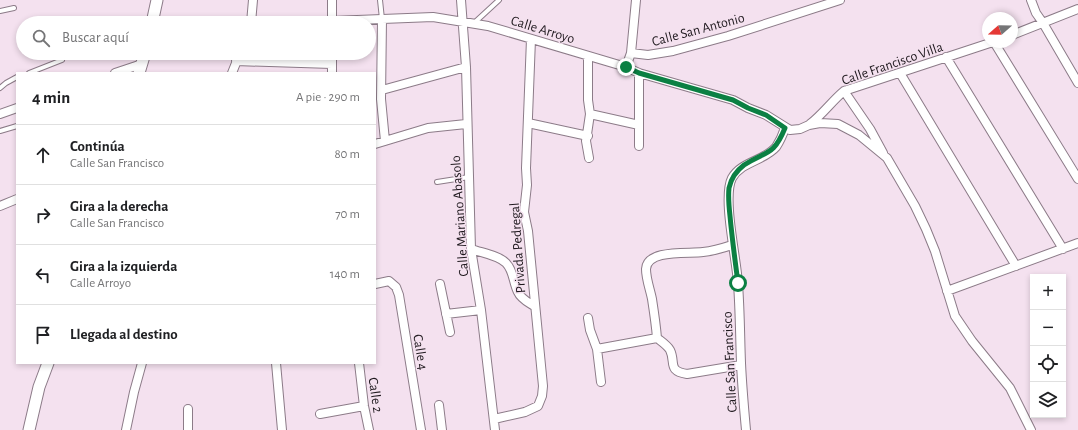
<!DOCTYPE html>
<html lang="es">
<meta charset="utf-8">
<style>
:root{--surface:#fff;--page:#f2f2f2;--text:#202124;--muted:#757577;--line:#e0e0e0}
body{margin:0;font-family:"Alegreya Sans",sans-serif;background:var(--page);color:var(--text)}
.controls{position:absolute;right:12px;bottom:12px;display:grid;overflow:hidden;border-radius:0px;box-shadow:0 2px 6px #0003}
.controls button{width:36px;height:36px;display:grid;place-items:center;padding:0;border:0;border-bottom:1px solid var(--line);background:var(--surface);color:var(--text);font:20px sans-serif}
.compass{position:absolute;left:982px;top:12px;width:36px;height:36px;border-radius:50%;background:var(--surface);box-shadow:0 2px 6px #0003;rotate:250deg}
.stop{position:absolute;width:12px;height:12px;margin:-9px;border:3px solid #0b8043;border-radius:50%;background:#fff}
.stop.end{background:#0b8043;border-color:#fff;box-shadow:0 1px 4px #0008}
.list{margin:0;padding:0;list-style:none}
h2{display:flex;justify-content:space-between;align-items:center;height:52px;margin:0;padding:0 16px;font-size:17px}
h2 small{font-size:13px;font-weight:400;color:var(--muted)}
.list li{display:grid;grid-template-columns:26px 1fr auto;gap:12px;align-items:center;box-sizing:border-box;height:60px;padding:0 16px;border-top:1px solid var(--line)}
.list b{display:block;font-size:15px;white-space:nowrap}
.list p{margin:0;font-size:13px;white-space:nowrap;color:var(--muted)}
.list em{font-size:13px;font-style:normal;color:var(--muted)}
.icon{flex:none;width:22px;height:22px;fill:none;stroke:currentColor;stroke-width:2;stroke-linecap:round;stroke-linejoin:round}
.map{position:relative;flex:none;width:1078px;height:430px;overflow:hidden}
.search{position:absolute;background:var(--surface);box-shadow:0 2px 6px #0003;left:16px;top:16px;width:360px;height:44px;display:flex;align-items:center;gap:10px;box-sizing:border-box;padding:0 14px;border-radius:22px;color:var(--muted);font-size:15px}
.panel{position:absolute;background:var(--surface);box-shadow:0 2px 6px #0003;left:16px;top:72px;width:360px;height:292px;border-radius:0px}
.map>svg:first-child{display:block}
</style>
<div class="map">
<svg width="1078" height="430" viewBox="0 0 1078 430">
<rect width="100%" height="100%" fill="#f4e1ef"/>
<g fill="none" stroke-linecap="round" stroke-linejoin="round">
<defs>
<path id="service" d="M 380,0 L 382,19
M 0,11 L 14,8
M 473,24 L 499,0
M 29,73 L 62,60
M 0,88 L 6,83 L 17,77
M 0,131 L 17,126
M 437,182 L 469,177"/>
<path id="minor" d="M 332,0 L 332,23
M 461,0 L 466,67 L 471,249 L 481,310 L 495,430
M 1031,0 L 1036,13 L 1043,23 L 1078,83
M 382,19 L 381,99 L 385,141
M 251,23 L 253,0
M 281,23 L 433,17 L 488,26 L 626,67 L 639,73 L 733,100 L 748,108 L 766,115 L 790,130 L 800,129 L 809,125 L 820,123 L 838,124 L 859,135 L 887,158 L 915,206 L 926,229 L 935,251 L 955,316 L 972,341 L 1010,388 L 1031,430
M 1012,35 L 1078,9
M 994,42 L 1078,179
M 332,53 L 332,73
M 631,53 L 648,55 L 673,51 L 728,36 L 840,0
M 588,56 L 588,100 L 590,114 L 586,141 L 589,158
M 946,57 L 1063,249
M 236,61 L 332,64
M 626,67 L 631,53 L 636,0
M 115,73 L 142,64
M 232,73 L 240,53
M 900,73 L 1016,266
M 382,90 L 466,67
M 844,91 L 870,129 L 883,153
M 0,114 L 17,108
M 590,114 L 639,125
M 528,123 L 588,136
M 810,124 C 823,114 832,101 844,91 L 993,42
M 375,144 L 428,128 L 466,124
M 639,146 L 639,73
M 0,206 L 17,199
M 732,245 C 723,248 713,251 703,252 C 688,254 647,249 646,269 C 646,279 650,289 652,299 C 654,312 656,325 657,338 C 662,342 667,345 670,350 C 676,362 667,371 687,374 L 741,365
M 471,249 C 482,253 498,255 506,263 C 514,271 513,283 518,292 C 521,299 528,302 534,306
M 375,284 L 389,281 L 396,287 L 399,295 L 421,430
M 440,284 L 450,332
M 947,291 L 1078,243
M 446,314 L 481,310
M 588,318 L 590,330 L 597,349 L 601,382
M 597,349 L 657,338
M 276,363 L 282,430
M 359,363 L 364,406 L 369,430
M 439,405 L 442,430
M 320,414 L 364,406
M 494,419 L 525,412 L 538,406 L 542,396 L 543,386 L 528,231 L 524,212 L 527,185 L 526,168 L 531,39
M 126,430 L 134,392 L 142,363
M 188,430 L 188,409
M 746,430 C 744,408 742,385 741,363 C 740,337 740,310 738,284 C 737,260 722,198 732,178 C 742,161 764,161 776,147 C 780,141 783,134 785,128"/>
<path id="tertiary" d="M 152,23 L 157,0
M 139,73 L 145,53
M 29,430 L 39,387 L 48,363"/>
</defs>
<!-- service casing -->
<use href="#service" stroke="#8c7b88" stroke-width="6"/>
<!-- minor casing -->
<use href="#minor" stroke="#8c7b88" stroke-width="10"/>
<!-- tertiary casing -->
<use href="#tertiary" stroke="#8c7b88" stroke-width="13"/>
<!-- service -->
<use href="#service" stroke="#fff" stroke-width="4"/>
<!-- minor -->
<use href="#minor" stroke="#fff" stroke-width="8"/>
<!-- tertiary -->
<use href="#tertiary" stroke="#fff" stroke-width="11"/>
</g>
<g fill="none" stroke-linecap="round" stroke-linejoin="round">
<!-- route -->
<path stroke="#0b8043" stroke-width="5" d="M 626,67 L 639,73 L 733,100 L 748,108 L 766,115 L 785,128 C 773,157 767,150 744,165 C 736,171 731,179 729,188 C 728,197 729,207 730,216 C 732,238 735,260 738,283"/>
</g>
<g text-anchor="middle" stroke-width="3" stroke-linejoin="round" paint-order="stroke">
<!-- street labels -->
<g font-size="14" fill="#1f191e" stroke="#f4e1ef">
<text transform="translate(543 29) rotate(17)" y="5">Calle Arroyo</text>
<text transform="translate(698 29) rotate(-15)" y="5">Calle San Antonio</text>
<text transform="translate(892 63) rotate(-19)" y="5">Calle Francisco Villa</text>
<text transform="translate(459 216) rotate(-94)" y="5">Calle Mariano Abasolo</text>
<text transform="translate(517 248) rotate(-94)" y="5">Privada Pedregal</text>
<text transform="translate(421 352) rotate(81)" y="5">Calle 4</text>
<text transform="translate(729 362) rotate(-93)" y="5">Calle San Francisco</text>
<text transform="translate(376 395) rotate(82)" y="5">Calle 2</text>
</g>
</g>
</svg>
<div class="controls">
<button>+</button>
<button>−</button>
<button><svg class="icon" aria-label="locate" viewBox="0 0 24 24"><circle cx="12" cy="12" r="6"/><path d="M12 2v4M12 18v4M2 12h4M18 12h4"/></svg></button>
<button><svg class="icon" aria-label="layers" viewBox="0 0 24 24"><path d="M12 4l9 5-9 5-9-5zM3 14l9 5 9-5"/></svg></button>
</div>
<svg class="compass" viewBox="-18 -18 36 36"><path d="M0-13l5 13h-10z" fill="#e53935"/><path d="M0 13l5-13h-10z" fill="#757577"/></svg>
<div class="stop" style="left:738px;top:283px"></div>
<div class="stop end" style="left:626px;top:67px"></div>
<div class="search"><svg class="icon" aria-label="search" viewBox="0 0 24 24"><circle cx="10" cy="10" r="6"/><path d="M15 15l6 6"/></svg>Buscar aquí</div>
<section class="panel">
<h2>4 min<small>A pie · 290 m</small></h2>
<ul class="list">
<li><svg class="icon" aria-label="ahead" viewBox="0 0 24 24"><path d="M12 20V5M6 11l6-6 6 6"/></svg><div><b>Continúa</b><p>Calle San Francisco</p></div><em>80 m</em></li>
<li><svg class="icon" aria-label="right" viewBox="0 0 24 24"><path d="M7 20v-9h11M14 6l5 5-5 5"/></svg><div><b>Gira a la derecha</b><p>Calle San Francisco</p></div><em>70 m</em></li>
<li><svg class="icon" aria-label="left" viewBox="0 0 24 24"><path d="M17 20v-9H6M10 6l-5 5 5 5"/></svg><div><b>Gira a la izquierda</b><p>Calle Arroyo</p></div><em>140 m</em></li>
<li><svg class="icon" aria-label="arrive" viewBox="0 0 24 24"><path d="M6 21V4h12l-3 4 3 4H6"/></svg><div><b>Llegada al destino</b></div></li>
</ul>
</section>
</div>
